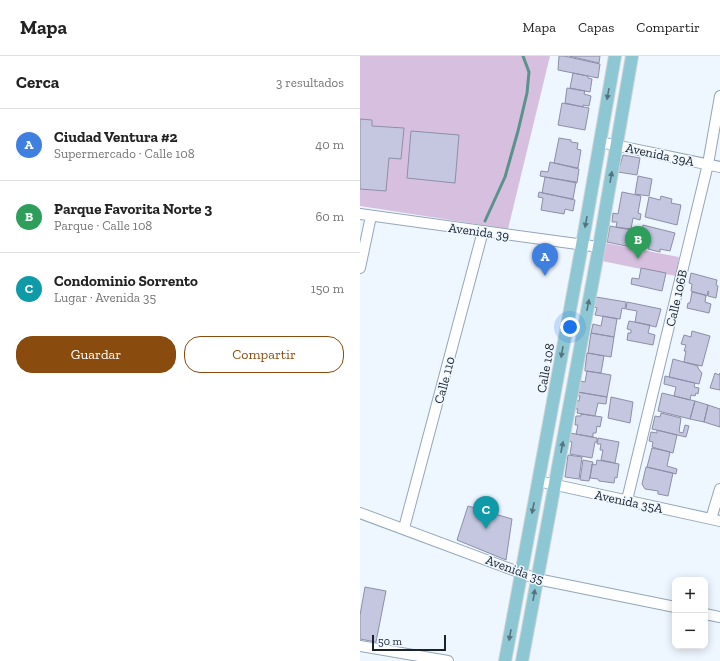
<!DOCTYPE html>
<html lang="es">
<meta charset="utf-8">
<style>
:root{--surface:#fff;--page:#f6f6f6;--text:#222;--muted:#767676;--line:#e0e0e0;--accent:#894b0e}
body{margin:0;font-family:"Zilla Slab",serif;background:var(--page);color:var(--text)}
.controls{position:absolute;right:12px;bottom:12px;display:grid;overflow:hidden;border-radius:8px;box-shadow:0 2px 10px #0003}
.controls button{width:36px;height:36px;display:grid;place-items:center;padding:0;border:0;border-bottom:1px solid var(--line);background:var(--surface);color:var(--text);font:20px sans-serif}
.scale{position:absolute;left:12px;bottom:10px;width:74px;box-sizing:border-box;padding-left:4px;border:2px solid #1a222a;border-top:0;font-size:11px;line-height:14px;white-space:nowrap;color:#1a222a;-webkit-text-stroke:3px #eef6ff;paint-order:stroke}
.you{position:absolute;left:210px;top:271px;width:14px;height:14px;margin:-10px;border:3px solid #fff;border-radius:50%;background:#1a73e8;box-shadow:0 0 0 6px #1a73e833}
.badge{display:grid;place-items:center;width:26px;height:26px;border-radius:50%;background:var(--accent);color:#fff;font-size:13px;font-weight:700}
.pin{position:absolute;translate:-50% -33px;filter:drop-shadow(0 1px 2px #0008)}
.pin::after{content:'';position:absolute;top:21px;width:14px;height:12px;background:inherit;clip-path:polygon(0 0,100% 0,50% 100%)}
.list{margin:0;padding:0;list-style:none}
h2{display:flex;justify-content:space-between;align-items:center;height:52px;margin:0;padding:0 16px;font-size:17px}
h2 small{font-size:13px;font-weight:400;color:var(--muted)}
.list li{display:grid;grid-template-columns:26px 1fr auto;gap:12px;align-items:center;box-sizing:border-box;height:72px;padding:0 16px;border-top:1px solid var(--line)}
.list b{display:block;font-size:15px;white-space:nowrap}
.list p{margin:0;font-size:13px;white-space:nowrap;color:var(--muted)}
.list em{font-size:13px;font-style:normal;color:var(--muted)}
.actions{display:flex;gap:8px;padding:12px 16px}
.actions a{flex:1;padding:9px 0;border:1px solid var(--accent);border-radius:16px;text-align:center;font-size:14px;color:var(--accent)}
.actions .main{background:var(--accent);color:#fff}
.map{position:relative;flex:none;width:360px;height:605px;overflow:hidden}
header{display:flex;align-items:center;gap:24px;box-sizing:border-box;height:56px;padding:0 20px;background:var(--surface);border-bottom:1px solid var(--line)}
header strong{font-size:19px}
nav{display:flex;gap:22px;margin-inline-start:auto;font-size:14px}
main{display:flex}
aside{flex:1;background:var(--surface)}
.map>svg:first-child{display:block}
</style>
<header>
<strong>Mapa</strong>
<nav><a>Mapa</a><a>Capas</a><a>Compartir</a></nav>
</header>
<main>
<aside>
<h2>Cerca<small>3 resultados</small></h2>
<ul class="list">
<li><span class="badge" style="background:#3f7fe0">A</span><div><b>Ciudad Ventura #2</b><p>Supermercado · Calle 108</p></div><em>40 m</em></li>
<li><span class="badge" style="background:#2e9e5b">B</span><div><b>Parque Favorita Norte 3</b><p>Parque · Calle 108</p></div><em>60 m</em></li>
<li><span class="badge" style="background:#0f9aa8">C</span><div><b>Condominio Sorrento</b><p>Lugar · Avenida 35</p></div><em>150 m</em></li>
</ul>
<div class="actions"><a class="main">Guardar</a><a>Compartir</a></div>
</aside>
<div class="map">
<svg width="360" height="605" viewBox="0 0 360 605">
<rect width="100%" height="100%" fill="#eef6ff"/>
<!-- green -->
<path fill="#d7c0df" d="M 0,0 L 190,0 L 148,173 L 0,150 Z
M 240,186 L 319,201 L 316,220 L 237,204 Z"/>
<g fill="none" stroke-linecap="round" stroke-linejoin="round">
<!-- stream -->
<path stroke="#5a938b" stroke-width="3" d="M 125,165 L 145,121 L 158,75 L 167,37 L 169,16 L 163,0"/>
</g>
<!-- building -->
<path fill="#c5c7e1" stroke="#8d8fa8" d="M 199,0 L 204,0 L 240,8 L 238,22 L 198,14 Z
M 209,0 L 240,0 L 239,7 Z
M 213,17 L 228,20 L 228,22 L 232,23 L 230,36 L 210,32 Z
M 207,32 L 225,35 L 224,38 L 231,40 L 229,50 L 223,49 L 223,51 L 205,47 Z
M 202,47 L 229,52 L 225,74 L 198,69 Z
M 0,63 L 12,64 L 12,70 L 44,72 L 41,103 L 29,102 L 26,135 L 0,133 Z
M 51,75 L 99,79 L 95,127 L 47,122 Z
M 199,82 L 211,84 L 211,86 L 218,87 L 217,93 L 221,94 L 218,112 L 194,107 Z
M 263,99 L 280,102 L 277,119 L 258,116 Z
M 190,106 L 219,113 L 217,127 L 180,120 L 181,115 L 188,116 Z
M 278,120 L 292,123 L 289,140 L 275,138 Z
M 185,121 L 216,126 L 213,143 L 182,137 Z
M 179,136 L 215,144 L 213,155 L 205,153 L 204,158 L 181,154 L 183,142 L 178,141 Z
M 262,136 L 281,140 L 278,157 L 281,158 L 280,164 L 273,162 L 271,173 L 256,171 L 257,166 L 252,166 L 253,157 L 258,158 Z
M 301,140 L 312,143 L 311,147 L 321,149 L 317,169 L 285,161 L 289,141 L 300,144 Z
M 283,169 L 315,177 L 310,195 L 300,193 L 300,196 L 288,193 L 289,189 L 279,187 Z
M 250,170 L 276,175 L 275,178 L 277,179 L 276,187 L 272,186 L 271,191 L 247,186 Z
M 281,212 L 306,217 L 302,235 L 271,228 L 272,222 L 279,223 Z
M 331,217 L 357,224 L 356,229 L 358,230 L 356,242 L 348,240 L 349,236 L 348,235 L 347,240 L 331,235 L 332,228 L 329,227 Z
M 332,236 L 346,239 L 345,246 L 351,248 L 349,257 L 327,252 L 328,247 L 330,247 Z
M 236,241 L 266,246 L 265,253 L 262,252 L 260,263 L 235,259 L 237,252 L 234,251 Z
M 267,246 L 301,253 L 296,271 L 275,266 L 277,255 L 266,253 Z
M 243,260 L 257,263 L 254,281 L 231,277 L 233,268 L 241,270 Z
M 269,265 L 290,269 L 288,277 L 295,279 L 293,289 L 267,284 L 268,277 L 271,277 L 271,274 L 267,273 Z
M 332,275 L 350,280 L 342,310 L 324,306 L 326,295 L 324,295 L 326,289 L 321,288 L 324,279 L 331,281 Z
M 231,277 L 254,281 L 251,301 L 228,297 Z
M 227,297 L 244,300 L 241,317 L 225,315 L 225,313 Z
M 313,303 L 338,310 L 338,312 L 342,317 L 339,328 L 309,321 Z
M 227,315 L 251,319 L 247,341 L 218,336 L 220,325 L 225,326 Z
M 355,317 L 359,319 L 360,317 L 360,334 L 350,332 Z
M 305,320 L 335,327 L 334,331 L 339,332 L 338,338 L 336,337 L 335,340 L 331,339 L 330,344 L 314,340 L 316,331 L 304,328 Z
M 217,336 L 247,341 L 246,348 L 238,347 L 235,360 L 217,357 L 218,353 L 214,353 L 216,345 L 219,345 L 220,340 L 217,340 Z
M 302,337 L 335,345 L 330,363 L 298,355 Z
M 251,341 L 273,346 L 270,367 L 248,362 Z
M 335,345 L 348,349 L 344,366 L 330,363 Z
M 348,349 L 360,353 L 360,371 L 344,366 Z
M 301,357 L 321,362 L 319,376 L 323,377 L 325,369 L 329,370 L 326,381 L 292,373 L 295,360 L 300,361 Z
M 221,358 L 242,361 L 240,371 L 237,370 L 236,377 L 233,377 L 233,381 L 216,378 L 218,369 L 215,369 L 216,360 L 221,360 Z
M 297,374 L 317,379 L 313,397 L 292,391 L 293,386 L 289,385 L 291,376 L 297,377 Z
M 210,377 L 237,382 L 237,386 L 235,386 L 232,402 L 210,398 L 212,386 L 208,385 Z
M 238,382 L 259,386 L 255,407 L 241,404 L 243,394 L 240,394 L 241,388 L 237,388 Z
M 292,392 L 310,396 L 307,410 L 317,413 L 316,418 L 287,411 Z
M 208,399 L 222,401 L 219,423 L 205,421 Z
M 223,404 L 233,406 L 229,425 L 220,424 Z
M 237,404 L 259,408 L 257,422 L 255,421 L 254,427 L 239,425 L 238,423 L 230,422 L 232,408 L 236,409 Z
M 286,411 L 313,417 L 308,440 L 298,438 L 298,435 L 285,433 L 282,428 Z
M 108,450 L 152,463 L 146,504 L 97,484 Z
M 5,531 L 26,535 L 16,586 L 0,583 L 0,559 Z"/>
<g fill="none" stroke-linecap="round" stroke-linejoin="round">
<defs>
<path id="minor" d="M 240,86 L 360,111
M 0,158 L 239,191
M 0,212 L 11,160
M 178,425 L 360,465
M 267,444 L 348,108 L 360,40
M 0,457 L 177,523 L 315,551
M 351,463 L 360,433
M 44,472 L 123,175
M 345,558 L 360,561
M 0,590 L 88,605"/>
<path id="major" d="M 145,605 L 222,189 L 255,0
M 162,605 L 239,191 L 272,0"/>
</defs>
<!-- minor casing -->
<use href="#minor" stroke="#93a7bb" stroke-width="12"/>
<!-- major casing -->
<use href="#major" stroke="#d1d3d4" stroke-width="14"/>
<!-- minor -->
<use href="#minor" stroke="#fff" stroke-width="10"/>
<!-- major -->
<use href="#major" stroke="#8ec7d4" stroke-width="12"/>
</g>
<!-- one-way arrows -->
<defs><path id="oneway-solid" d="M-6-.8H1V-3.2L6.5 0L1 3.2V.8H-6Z"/></defs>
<g fill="#54747f">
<use href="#oneway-solid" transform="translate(248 38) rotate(100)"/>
<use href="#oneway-solid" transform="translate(251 121) rotate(-80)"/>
<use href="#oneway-solid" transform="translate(226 166) rotate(100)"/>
<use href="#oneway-solid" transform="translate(228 249) rotate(-79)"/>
<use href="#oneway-solid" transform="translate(202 296) rotate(100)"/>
<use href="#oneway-solid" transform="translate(202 391) rotate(-79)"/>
<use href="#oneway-solid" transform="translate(173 452) rotate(101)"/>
<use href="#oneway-solid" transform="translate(174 539) rotate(-80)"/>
<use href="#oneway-solid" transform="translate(150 579) rotate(100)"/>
</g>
<g text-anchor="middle" stroke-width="3" stroke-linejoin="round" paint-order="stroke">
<!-- street labels -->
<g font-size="13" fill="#1a222a" stroke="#eef6ff">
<text transform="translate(300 98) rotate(12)" y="5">Avenida 39A</text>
<text transform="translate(119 175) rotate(8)" y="5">Avenida 39</text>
<text transform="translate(316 242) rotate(-77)" y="5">Calle 106B</text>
<text transform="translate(185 312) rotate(-80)" y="5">Calle 108</text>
<text transform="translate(84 324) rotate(-75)" y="5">Calle 110</text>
<text transform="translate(269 445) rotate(12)" y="5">Avenida 35A</text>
<text transform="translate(155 513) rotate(20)" y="5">Avenida 35</text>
</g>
</g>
</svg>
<div class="controls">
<button>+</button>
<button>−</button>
</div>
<div class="scale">50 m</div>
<div class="you"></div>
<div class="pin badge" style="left:185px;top:220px;background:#3f7fe0">A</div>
<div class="pin badge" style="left:278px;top:203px;background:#2e9e5b">B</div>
<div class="pin badge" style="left:126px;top:473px;background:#0f9aa8">C</div>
</div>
</main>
